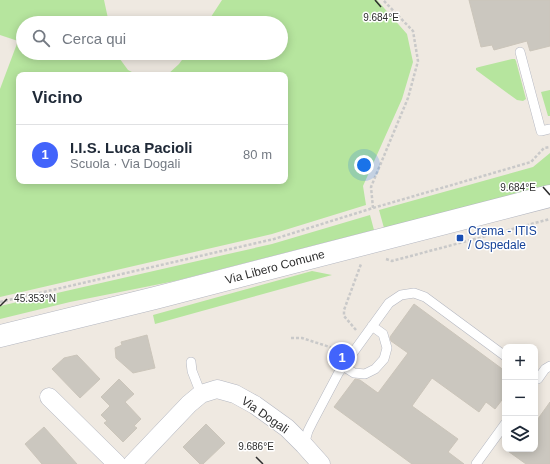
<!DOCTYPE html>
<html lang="it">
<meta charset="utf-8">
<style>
:root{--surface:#fff;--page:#f2f2f3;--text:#1f2937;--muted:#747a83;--line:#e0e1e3;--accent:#4264fb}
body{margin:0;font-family:Arial,sans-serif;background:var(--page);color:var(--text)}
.controls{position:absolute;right:12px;bottom:12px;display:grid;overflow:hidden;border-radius:8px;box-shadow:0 2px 10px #0003}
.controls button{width:36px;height:36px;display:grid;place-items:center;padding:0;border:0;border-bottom:1px solid var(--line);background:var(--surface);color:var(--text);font:20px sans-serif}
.you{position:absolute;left:364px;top:165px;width:14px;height:14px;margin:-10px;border:3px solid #fff;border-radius:50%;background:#1a73e8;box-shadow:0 0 0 6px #1a73e833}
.badge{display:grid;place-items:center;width:26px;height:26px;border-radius:50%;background:var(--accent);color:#fff;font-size:13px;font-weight:700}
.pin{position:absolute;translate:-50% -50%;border:2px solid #fff;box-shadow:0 1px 4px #0006}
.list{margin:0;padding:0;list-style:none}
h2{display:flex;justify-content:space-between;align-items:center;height:52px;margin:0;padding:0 16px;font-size:17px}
h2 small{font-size:13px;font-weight:400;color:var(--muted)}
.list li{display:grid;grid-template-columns:26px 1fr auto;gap:12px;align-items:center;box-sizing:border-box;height:60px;padding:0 16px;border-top:1px solid var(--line)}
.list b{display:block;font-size:15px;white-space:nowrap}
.list p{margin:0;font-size:13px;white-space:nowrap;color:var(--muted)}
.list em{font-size:13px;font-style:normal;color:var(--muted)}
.icon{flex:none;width:22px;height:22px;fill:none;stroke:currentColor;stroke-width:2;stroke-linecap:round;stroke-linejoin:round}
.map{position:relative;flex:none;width:550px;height:464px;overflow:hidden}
.search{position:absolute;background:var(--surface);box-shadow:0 2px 10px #0003;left:16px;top:16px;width:272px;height:44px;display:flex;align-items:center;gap:10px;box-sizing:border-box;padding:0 14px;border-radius:22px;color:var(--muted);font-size:15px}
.panel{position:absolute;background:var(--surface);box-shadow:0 2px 10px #0003;left:16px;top:72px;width:272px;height:112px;border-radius:8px}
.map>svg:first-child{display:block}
</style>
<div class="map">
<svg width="550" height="464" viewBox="0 0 550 464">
<rect width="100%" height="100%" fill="#efe9e1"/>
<!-- green -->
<path fill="#b6e59e" d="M 0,0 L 104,0 L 109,23 L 23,23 L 23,53 L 116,53 L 117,55 L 128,70 L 138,75 L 19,75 L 19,181 L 285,181 L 285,75 L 167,75 L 179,64 L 187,53 L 281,53 L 281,23 L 207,23 L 222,0 L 377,0 L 407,34 L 413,62 L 402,99 L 363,186 L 366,205 L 272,234 L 0,297 L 0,89 L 18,41 L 0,35 Z
M 512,59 L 515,59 L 516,61 L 526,99 L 523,101 L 517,100 L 476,70 L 476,68 L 479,67 Z
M 550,90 L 550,116 L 548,116 L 541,92 Z
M 550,153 L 550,185 L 384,228 L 379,210 L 533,167 Z
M 370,215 L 374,230 L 175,281 L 70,302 L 0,319 L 0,306 L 272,244 Z
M 312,271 L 332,275 L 155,324 L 153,315 Z"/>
<!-- building -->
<path fill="#cbc7bf" stroke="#cbc5ba" d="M 469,0 L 550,0 L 550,46 L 530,51 L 527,41 L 494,50 L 492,45 L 481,47 Z
M 414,304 L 505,371 L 505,396 L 495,409 L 486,402 L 479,412 L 432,378 L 412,406 L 458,439 L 448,452 L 464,464 L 412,464 L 334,407 L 355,379 L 360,380 L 378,393 L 408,353 L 391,341 L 390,337 Z
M 147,335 L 155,368 L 133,373 L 116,358 L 115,348 L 122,345 L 121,342 Z
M 77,355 L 100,379 L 80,398 L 52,369 L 64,358 Z
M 119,379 L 134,394 L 125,402 L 141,419 L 134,426 L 137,428 L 123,442 L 104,423 L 107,421 L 101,415 L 110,406 L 101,397 Z
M 550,402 L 550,464 L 526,464 L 505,449 L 535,449 L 535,423 Z
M 206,424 L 225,443 L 203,464 L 200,464 L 183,447 Z
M 44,427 L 77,464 L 42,464 L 25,444 Z"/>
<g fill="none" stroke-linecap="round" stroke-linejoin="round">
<defs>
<path id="service" d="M 520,52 L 541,131 L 550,129
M 191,362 L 192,371 L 201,394
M 343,366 L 354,373 L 365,374 L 375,369 L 384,359 L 387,348 L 383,334 L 372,326
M 535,377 L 538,379 L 545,369 L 550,366
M 304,445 L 308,431 L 312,423 L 339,372 L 389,303 L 401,295 L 414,293 L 425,297 L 505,356
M 476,464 L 505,424"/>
<path id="minor" d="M 49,397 L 117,464
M 132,464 L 189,404 L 201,394 L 217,389 L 235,394 L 255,405 L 287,428 L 304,445 L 321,464"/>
<path id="secondary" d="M 0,336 L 155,298 L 550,196"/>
</defs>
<!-- service casing -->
<use href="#service" stroke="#b4b7c1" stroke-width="10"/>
<!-- minor casing -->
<use href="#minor" stroke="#b4b7c1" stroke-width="19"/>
<!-- secondary casing -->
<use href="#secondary" stroke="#b4b7c1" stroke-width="23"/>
<!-- path -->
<path stroke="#c9c9c9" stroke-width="2.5" stroke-dasharray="3 2" stroke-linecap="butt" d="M 373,208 L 371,187 L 408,98 L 418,61 L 413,31 L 383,0
M 386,259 L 392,261 L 550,219
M 0,302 L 274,239 L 373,208 L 531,162 L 544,148 L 550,147
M 356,330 L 344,316 L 344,310 L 361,264
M 291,338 L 302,338 L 339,350"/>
<!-- service -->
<use href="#service" stroke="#fff" stroke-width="9"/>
<!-- minor -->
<use href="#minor" stroke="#fff" stroke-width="18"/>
<!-- secondary -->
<use href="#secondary" stroke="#fff" stroke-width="22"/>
</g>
<!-- ticks -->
<path fill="none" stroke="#2e2e2e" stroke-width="1.5" d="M 375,0 L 381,7M 543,187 L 550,195M 0,306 L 7,299M 256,457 L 263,464"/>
<!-- markers -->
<rect fill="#1a4fb4" stroke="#fff" stroke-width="1.5" x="456" y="234" width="8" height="8" rx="2"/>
<g text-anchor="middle" stroke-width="3" stroke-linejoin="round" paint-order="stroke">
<!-- transit labels -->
<g font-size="12" fill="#164399" stroke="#fff" text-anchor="start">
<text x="468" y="235">Crema - ITIS<tspan x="468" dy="14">/ Ospedale</tspan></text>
</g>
<!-- street labels -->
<g font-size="12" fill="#2e2e2e" stroke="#fff">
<text transform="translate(275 267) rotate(-15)" y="4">Via Libero Comune</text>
<text transform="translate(265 415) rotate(35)" y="4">Via Dogali</text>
</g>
</g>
<g font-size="10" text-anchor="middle" fill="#2e2e2e" stroke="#fff" stroke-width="3" stroke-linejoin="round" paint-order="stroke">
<text x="381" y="21">9.684°E</text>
<text x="518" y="191">9.684°E</text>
<text x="35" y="302">45.353°N</text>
<text x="256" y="450">9.686°E</text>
</g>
</svg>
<div class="controls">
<button>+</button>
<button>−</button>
<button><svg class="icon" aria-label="layers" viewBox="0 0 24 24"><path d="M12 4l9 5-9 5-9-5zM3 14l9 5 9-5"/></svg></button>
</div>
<div class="you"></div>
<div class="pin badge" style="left:342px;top:357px">1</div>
<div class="search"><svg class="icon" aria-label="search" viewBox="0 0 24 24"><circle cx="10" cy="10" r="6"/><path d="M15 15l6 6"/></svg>Cerca qui</div>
<section class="panel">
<h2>Vicino<small></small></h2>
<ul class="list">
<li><span class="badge">1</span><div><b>I.I.S. Luca Pacioli</b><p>Scuola · Via Dogali</p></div><em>80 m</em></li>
</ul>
</section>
</div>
